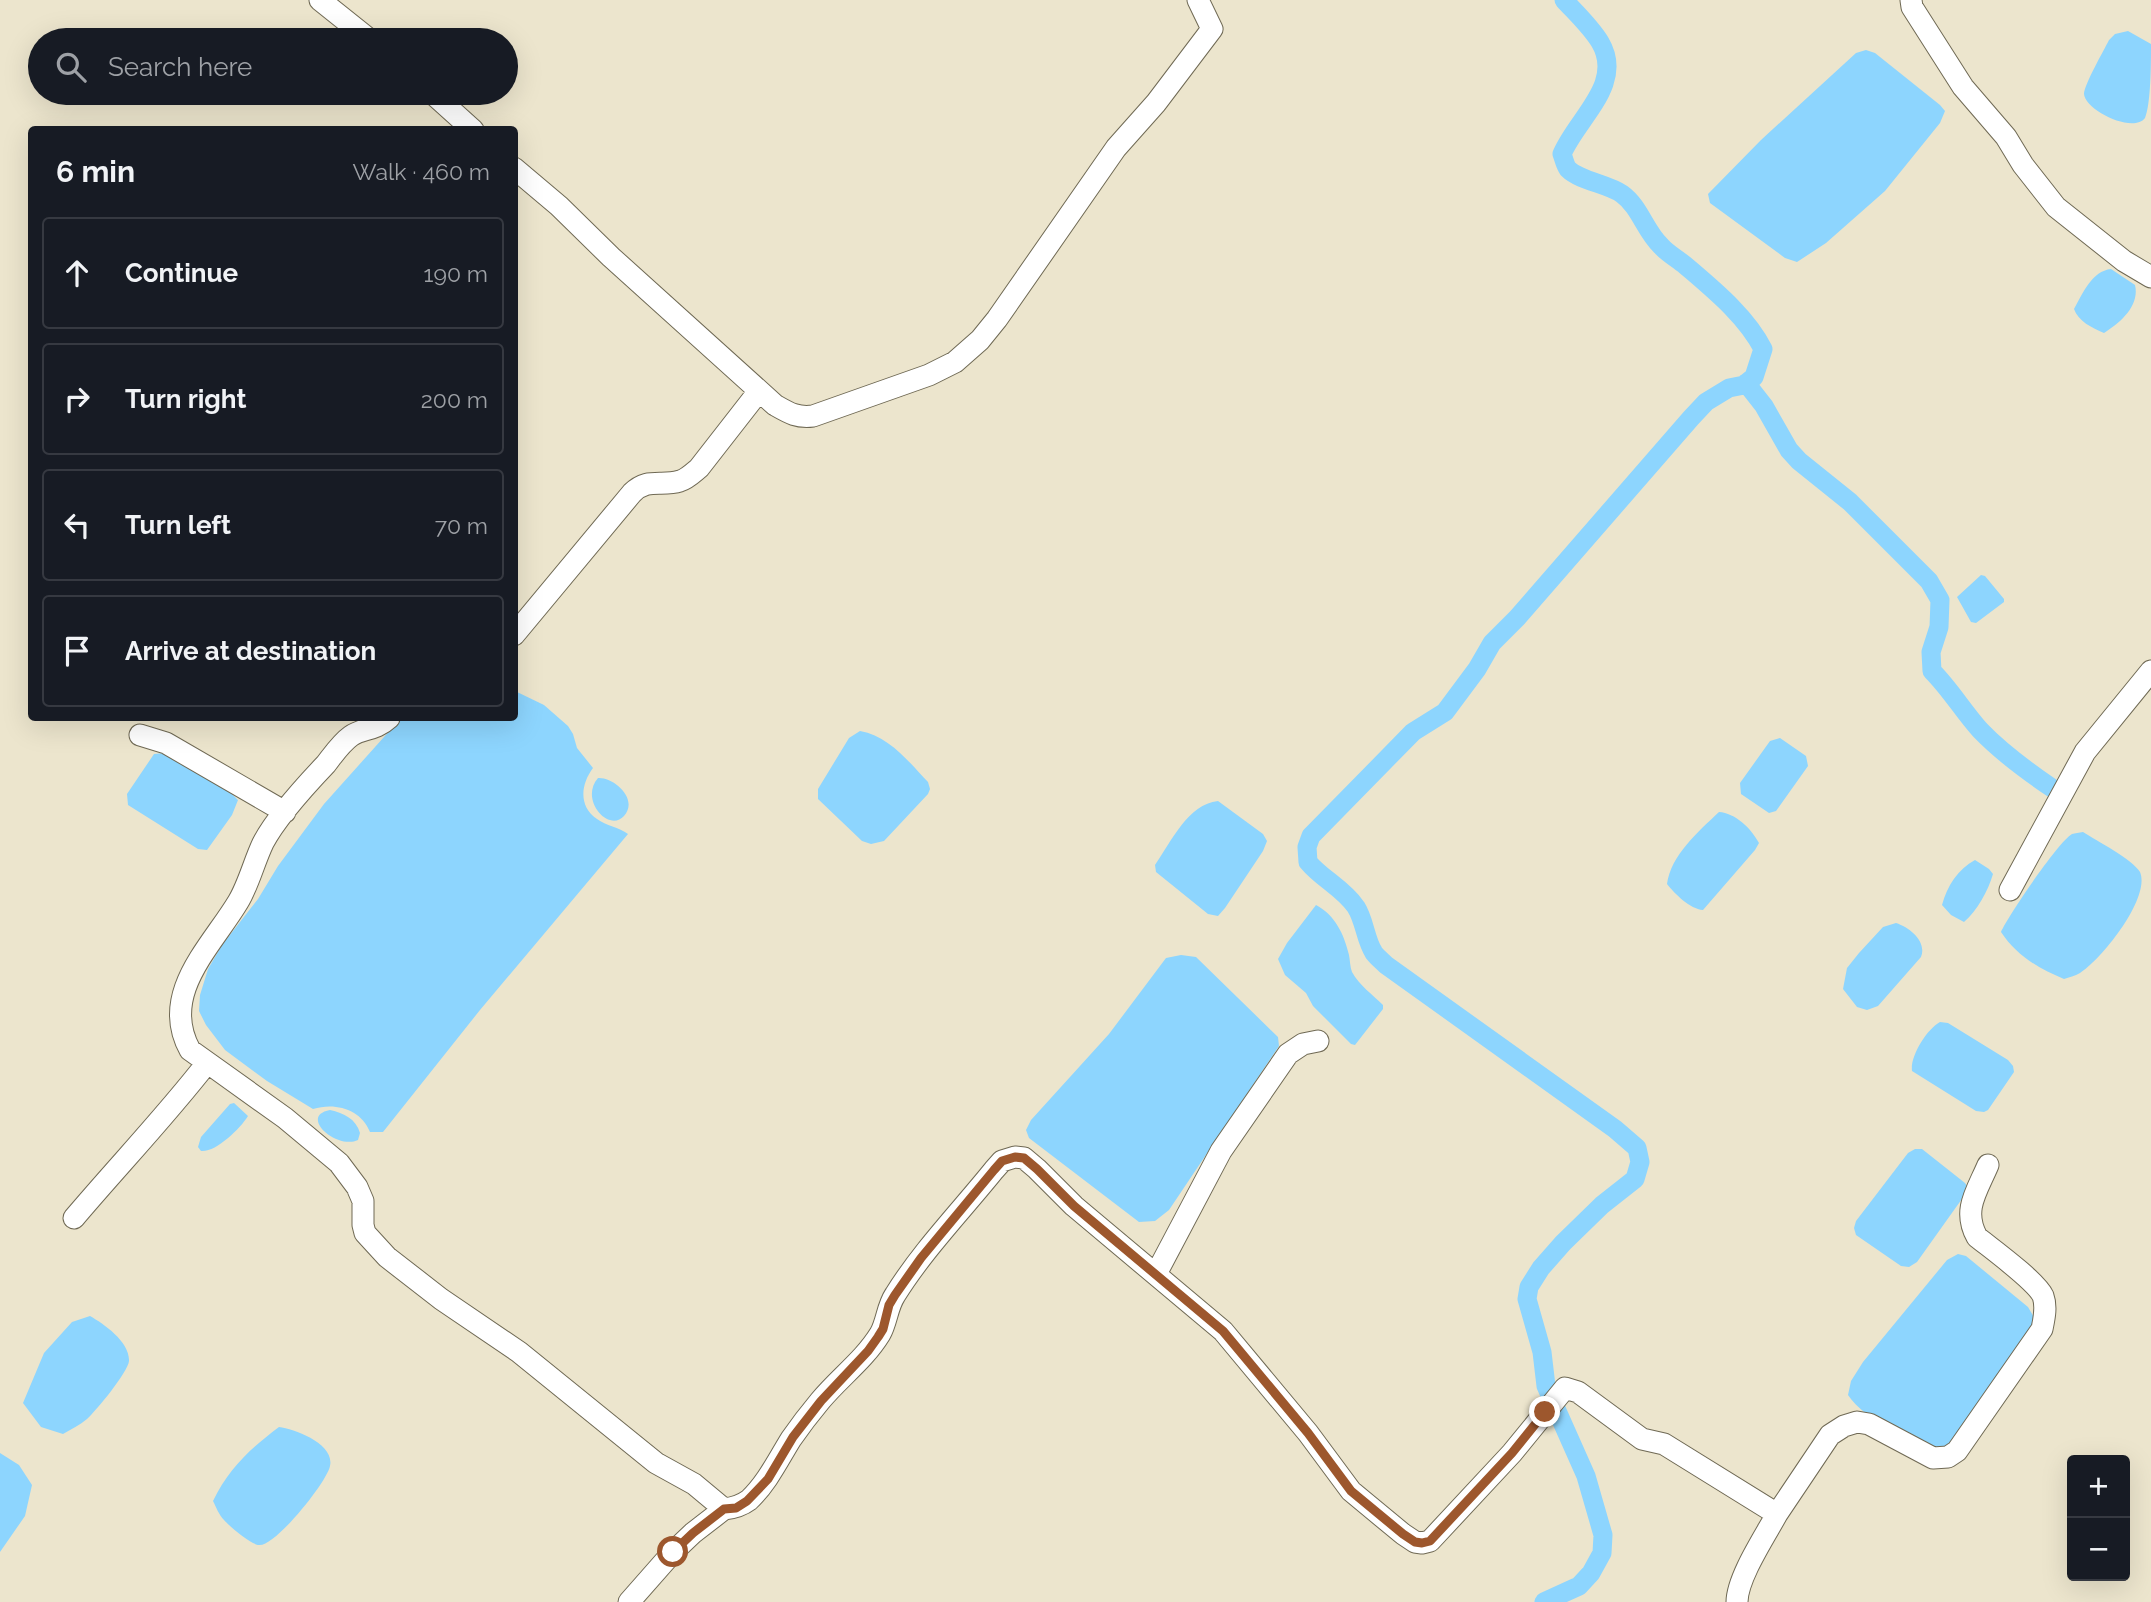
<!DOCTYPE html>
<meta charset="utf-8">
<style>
:root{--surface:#171b24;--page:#20242c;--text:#f1f3f6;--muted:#9ea1a6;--line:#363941}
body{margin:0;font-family:Raleway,sans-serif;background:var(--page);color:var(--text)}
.controls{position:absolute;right:21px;bottom:21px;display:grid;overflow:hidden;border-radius:7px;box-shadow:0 7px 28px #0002}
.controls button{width:63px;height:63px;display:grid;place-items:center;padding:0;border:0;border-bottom:2px solid var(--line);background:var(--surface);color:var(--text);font:35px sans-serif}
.stop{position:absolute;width:21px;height:21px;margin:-16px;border:5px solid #9d572d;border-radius:50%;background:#fff}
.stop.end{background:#9d572d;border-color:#fff;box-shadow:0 2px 7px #0008}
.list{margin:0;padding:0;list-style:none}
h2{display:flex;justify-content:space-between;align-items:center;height:91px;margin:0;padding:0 28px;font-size:30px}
h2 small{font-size:23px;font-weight:400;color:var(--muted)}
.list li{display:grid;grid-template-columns:46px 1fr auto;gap:21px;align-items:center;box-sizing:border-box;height:112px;margin:0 14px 14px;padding:0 14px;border:2px solid var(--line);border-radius:7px}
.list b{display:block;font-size:26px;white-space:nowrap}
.list em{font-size:23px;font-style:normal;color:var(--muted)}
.icon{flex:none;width:38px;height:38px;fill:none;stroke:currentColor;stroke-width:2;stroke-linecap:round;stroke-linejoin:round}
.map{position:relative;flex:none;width:2151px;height:1602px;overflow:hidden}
.search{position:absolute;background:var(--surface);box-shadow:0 7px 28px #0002;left:28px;top:28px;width:490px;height:77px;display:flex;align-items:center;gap:18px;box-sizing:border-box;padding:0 24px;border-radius:38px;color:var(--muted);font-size:26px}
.panel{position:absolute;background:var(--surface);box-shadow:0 7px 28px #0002;left:28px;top:126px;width:490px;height:595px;border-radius:7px}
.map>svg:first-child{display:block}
</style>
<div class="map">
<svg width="2151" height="1602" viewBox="0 0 2151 1602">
<rect width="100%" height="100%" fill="#ece5cd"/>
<!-- water -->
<path fill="#8dd5fe" d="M 2128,31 L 2151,44 C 2151,62 2151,104 2145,118 C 2133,134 2085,110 2084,94 C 2084,85 2104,50 2109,40 L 2115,34 Z
M 1866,50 L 1875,53 L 1940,105 L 1945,111 L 1940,123 L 1885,191 L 1826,243 L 1797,262 L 1785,258 L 1710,203 L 1708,194 L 1761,140 L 1856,53 Z
M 2111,269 L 2135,285 C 2140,306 2120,323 2104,333 C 2092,328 2078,321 2074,309 C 2083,293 2092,271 2111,269 Z
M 1981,575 L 1985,576 L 2004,599 L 2004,602 L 1976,623 L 1971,622 L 1957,597 Z
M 515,691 L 544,705 L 568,726 L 573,734 L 577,748 L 593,768 C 581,784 578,806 597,819 C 606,826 619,827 628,834 L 480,1010 L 383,1132 L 370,1132 C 361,1109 335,1102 313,1109 L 267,1081 L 225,1050 L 206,1025 L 199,1011 L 200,995 L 208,969 L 222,945 L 258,899 L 278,866 L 324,804 L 401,718 L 514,718 Z
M 860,731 C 889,736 909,762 928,782 L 930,789 L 928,794 L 884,841 L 871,844 L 862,841 L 818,799 L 818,789 L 849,738 Z
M 1780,738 L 1806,756 L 1808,766 L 1776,811 L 1769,813 L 1741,794 L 1740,783 L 1770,741 Z
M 165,753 L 226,788 L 238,800 L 232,815 L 207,850 L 198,849 L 128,805 L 127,794 L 154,754 Z
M 598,778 C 614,777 639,799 624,816 C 609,833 579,800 598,778 Z
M 1218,801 L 1263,834 L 1267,841 L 1263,851 L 1225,908 L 1218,916 L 1208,914 L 1156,872 L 1155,865 C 1171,842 1188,804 1218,801 Z
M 1719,812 C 1735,813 1751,828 1759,843 L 1755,850 L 1703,910 C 1690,909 1675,894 1667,884 C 1671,855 1698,832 1719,812 Z
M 2083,832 C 2097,841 2132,859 2140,872 C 2151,898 2101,960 2080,973 C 2075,976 2069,977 2064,979 C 2039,969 2016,955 2001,932 C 2008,916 2059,841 2072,834 C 2075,833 2079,833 2083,832 Z
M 1975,860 L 1989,869 L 1993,874 C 1988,891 1977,911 1964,922 L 1951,915 L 1942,905 C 1947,886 1958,869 1975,860 Z
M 1316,905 C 1335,915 1344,934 1349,955 C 1350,960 1350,967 1352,972 C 1359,985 1373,995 1383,1005 L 1383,1009 L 1355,1045 L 1351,1044 L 1313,1006 L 1306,993 L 1285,975 L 1278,959 L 1287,943 Z
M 1896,923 C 1911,928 1927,942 1921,957 L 1878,1006 L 1867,1010 L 1857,1007 L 1843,989 L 1847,968 L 1859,953 L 1883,927 Z
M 1181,955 L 1196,957 L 1278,1037 L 1279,1046 L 1169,1210 L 1155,1221 L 1139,1222 L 1029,1138 L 1026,1130 L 1031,1120 L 1109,1034 L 1166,958 Z
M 1940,1022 L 1948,1023 L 2008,1060 L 2013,1066 L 2014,1072 L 1988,1110 L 1984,1112 L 1976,1111 L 1912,1071 C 1910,1056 1927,1029 1940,1022 Z
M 234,1103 L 248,1116 C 240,1129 215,1153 201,1151 L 198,1147 L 201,1137 L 230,1104 Z
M 330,1110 C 344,1113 356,1119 360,1133 L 358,1140 C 337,1150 298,1116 330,1110 Z
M 1915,1149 L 1922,1149 L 1965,1183 L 1969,1189 L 1917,1262 L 1909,1267 L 1901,1266 L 1856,1235 L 1854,1228 L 1856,1221 L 1908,1153 Z
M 1958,1254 L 1966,1256 L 2028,1307 L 2035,1319 L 2034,1334 L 1943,1456 C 1914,1442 1865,1421 1848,1395 L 1851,1381 L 1863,1362 L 1947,1260 Z
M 90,1316 C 104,1324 130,1342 129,1361 C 128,1372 96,1411 87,1419 C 80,1425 71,1429 63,1434 L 41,1427 L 23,1403 L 44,1353 L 72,1322 Z
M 279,1427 C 295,1429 335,1444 330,1466 C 327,1482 275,1547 259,1545 C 252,1545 229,1526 224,1520 C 219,1515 216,1507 213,1501 C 229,1468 250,1449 279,1427 Z
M 0,1453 L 19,1465 L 32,1485 L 25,1516 L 0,1552 Z"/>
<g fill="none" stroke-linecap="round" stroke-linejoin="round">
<!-- canal -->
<path stroke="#8dd5fe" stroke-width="19" d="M 1746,383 L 1764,406 L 1789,450 L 1799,461 L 1850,502 L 1929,581 L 1940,600 L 1939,627 L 1931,652 L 1932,671 C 1950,689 1963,711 1980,730 C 2001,752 2027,771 2052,788
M 1544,1602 L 1579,1586 L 1591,1573 L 1602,1553 L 1603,1535 L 1586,1476 L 1546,1386 L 1542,1352 L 1527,1299 L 1529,1287 L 1541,1268 L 1563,1243 L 1602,1205 L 1635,1179 L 1640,1162 L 1637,1148 L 1615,1129 L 1386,965 C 1382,961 1377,957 1374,953 C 1365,939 1365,921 1356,907 C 1343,888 1322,879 1308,862 L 1307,847 L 1311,836 L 1413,732 L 1445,712 L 1477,669 L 1492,643 L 1517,618 L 1691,418 L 1706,402 L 1729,388 L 1744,385 L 1754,377 L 1763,349 C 1746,316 1714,290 1686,266 C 1678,259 1668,254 1661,246 C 1645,231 1640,207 1622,194 C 1608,184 1580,181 1568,169 C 1565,165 1564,159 1562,154 C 1577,118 1625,84 1600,42 C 1591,27 1576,13 1564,0"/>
<defs>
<path id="minor" d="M 320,0 L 370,40
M 1911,0 L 1912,7 L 1963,87 L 2006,137 L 2023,165 L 2056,207 L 2124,261 L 2151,277
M 432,93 L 473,130
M 514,168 L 559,206 L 611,257 L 775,405 C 789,413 797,418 813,416 L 929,375 L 955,362 L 980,340 L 997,319 L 1116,148 L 1156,103 L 1212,29 L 1198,0
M 514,635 L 632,493 C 648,477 661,487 680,481 C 687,479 693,473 699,468 L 759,391
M 389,718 C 375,731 362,728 351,736 C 341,743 333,755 326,764 C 306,785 276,818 263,843 C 254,862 248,886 238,902 C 211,947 159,994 190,1050 L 285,1118 L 339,1163 L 357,1187 L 363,1201 L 363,1225 L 365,1233 L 387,1257 L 441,1299 L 519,1352 L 656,1463 L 694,1484 L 724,1509 C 734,1508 741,1506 749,1500 C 767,1483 778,1460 791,1439 C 800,1426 810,1413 820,1401 C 839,1378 864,1360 880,1334 C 887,1322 887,1307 895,1295 C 923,1250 961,1211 994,1170 L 1002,1161 L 1015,1157 L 1024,1158 L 1037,1169 L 1074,1206 L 1223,1331 L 1308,1433 L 1351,1491 L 1403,1534 L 1415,1542 L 1422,1543 L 1430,1541 L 1512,1453 L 1565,1388 L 1578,1392 L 1642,1439 L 1664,1444 L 1777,1514 C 1765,1536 1737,1578 1737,1602
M 140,735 L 166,743 L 285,812
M 2010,890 L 2085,752 L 2151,671
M 74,1218 C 118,1166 165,1117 207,1063
M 1156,1274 L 1221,1151 L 1288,1054 L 1303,1044 L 1318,1041
M 1777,1514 L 1830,1435 L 1844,1426 L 1857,1422 L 1869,1424 L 1933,1458 L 1948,1457 L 1957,1451 L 2042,1329 C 2044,1319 2047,1307 2043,1296 C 2036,1281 1992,1249 1977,1237 C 1962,1210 1977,1191 1988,1165
M 629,1602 L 673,1552 L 693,1533 L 724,1509"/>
</defs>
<!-- minor casing -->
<use href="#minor" stroke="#6f6954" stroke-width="23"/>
<!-- minor -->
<use href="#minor" stroke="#fff" stroke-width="21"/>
</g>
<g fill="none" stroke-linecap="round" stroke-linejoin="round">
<!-- route -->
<path stroke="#9d572d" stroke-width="9" d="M 673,1552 L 693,1533 L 724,1509 L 736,1508 L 747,1501 L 768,1479 L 793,1437 L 821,1401 L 868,1351 L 878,1337 L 883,1329 L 889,1305 L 895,1295 L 921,1258 L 994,1170 L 1002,1161 L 1015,1157 L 1024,1158 L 1037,1169 L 1074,1206 L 1223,1331 L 1308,1433 L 1351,1491 L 1403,1534 L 1415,1542 L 1422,1543 L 1430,1541 L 1512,1453 L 1545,1412"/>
</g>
</svg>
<div class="controls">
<button>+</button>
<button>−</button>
</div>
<div class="stop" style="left:673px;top:1552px"></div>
<div class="stop end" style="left:1545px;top:1412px"></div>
<div class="search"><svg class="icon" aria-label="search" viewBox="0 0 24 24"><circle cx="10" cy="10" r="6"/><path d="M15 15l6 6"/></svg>Search here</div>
<section class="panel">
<h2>6 min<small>Walk · 460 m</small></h2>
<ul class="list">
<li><svg class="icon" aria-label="ahead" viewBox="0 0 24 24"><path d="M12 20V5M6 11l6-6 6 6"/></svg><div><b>Continue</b></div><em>190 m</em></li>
<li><svg class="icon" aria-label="right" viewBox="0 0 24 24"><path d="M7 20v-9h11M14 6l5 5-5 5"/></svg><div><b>Turn right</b></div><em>200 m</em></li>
<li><svg class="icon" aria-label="left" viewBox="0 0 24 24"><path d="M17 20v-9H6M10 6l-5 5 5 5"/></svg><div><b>Turn left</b></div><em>70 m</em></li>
<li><svg class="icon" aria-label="arrive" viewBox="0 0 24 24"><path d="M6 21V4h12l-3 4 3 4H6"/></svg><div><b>Arrive at destination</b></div></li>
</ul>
</section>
</div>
